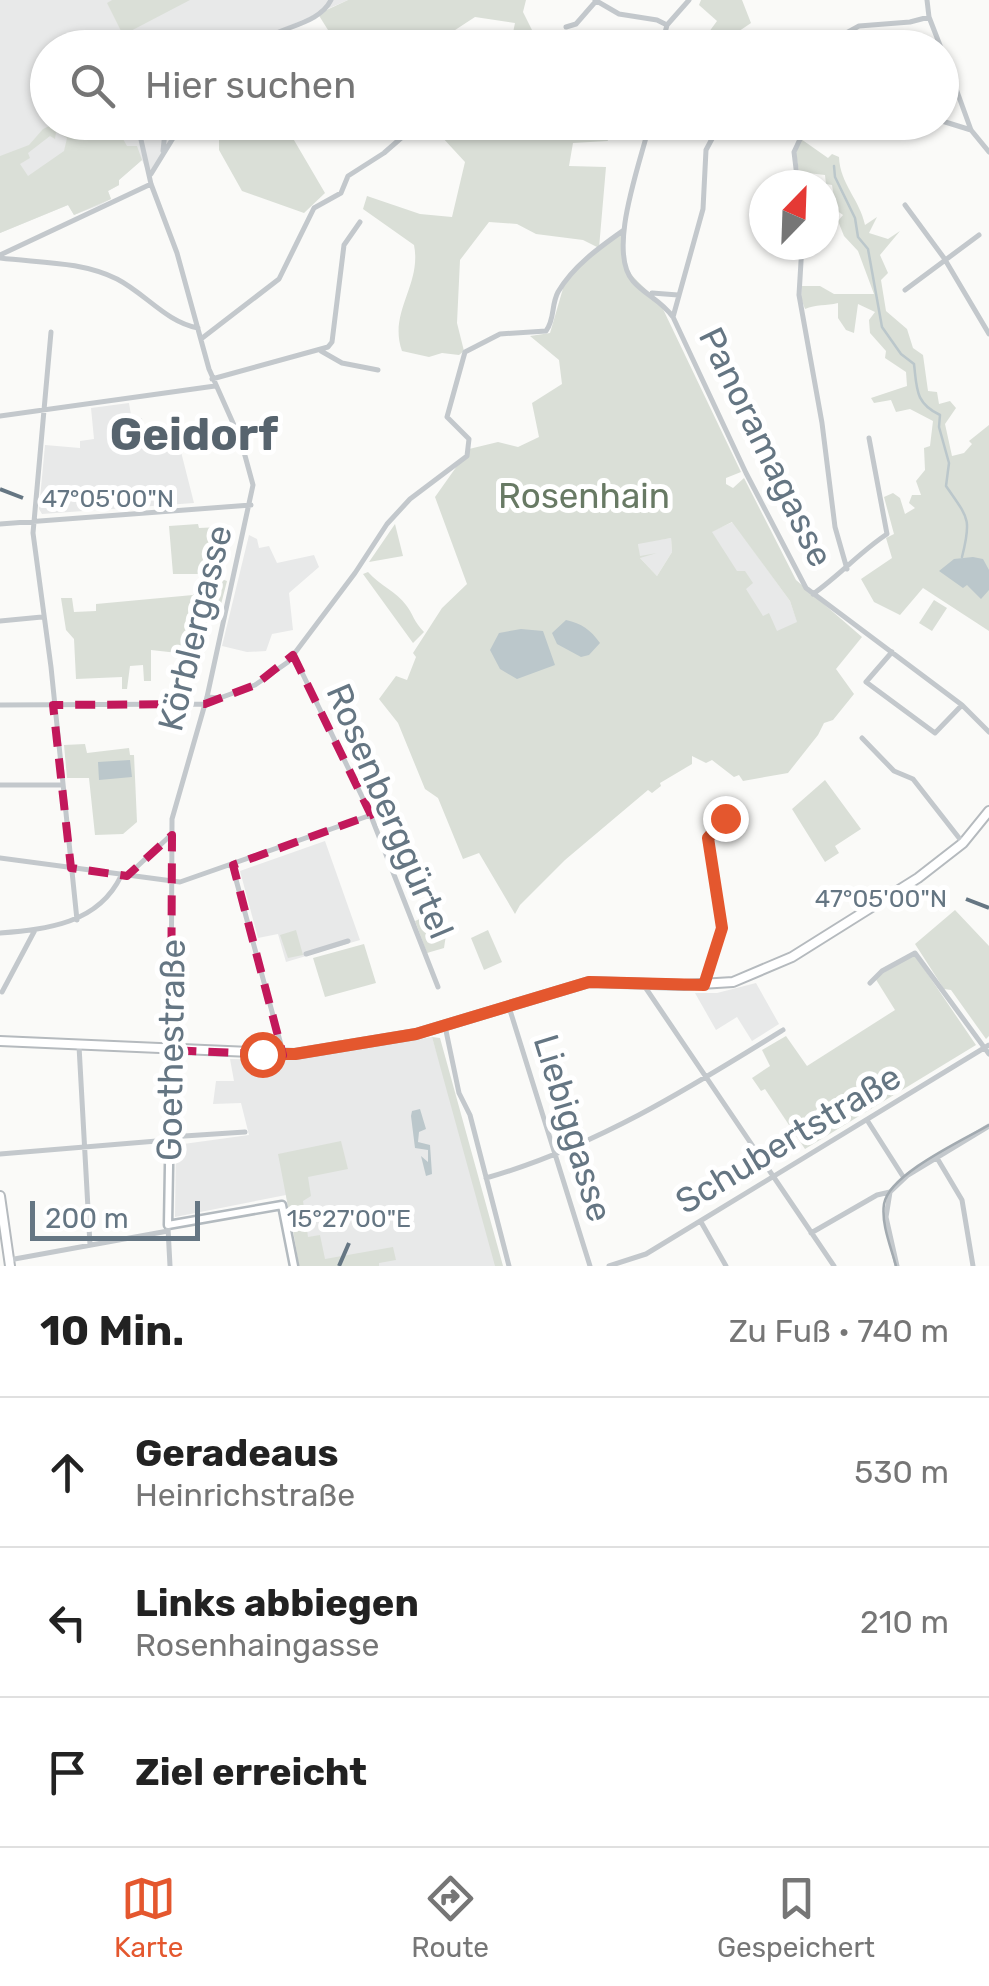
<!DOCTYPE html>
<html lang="de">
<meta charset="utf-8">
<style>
:root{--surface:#fff;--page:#f6f6f6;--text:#222;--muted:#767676;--line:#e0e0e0;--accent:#e4572e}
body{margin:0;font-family:Rubik,sans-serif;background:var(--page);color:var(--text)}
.compass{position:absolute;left:749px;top:170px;width:90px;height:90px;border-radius:50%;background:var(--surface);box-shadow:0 2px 8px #0004;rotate:23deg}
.scale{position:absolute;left:30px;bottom:25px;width:170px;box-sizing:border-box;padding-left:10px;border:5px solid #657683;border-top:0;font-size:28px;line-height:35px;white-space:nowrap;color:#657683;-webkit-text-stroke:8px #fff;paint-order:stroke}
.stop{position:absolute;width:30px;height:30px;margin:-22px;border:8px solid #e4572e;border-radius:50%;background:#fff}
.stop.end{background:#e4572e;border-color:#fff;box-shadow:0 2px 10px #0008}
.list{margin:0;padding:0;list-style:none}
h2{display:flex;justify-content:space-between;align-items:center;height:130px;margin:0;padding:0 40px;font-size:42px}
h2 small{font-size:32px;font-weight:400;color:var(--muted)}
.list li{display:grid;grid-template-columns:65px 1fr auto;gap:30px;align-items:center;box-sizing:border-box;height:150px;padding:0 40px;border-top:2px solid var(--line)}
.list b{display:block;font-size:38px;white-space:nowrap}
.list p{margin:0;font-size:32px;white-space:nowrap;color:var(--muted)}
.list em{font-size:32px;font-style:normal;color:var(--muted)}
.icon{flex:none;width:55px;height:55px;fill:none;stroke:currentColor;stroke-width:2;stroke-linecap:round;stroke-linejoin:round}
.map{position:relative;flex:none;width:989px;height:1266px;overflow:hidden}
.search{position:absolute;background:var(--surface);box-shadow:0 2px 8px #0004;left:30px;right:30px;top:30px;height:110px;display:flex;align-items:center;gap:25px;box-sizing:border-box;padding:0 35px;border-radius:55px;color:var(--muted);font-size:38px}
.sheet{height:580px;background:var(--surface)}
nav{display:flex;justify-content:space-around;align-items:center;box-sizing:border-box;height:140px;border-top:2px solid var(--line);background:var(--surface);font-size:28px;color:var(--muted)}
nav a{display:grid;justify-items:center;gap:5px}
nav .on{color:var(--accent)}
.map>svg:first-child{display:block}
</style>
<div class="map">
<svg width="989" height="1266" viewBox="0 0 989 1266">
<rect width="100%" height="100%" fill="#fafaf8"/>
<!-- built -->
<path fill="#e8e9e9" d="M 0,0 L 348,0 L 264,37 L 253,47 L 48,48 L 48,122 L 183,123 L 149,177 L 142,160 L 119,180 L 119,185 L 108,191 L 111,199 L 100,205 L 74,215 L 68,205 L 0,233 Z
M 129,403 L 132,421 L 142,418 L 145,447 L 178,440 L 194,503 L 42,514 L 39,509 L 45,445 L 80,448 L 80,441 L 94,439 L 91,408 Z
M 733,522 L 790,601 L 803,638 L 662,622 L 712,531 Z
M 249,535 L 257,539 L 259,548 L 269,546 L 277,563 L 314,555 L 319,567 L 289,593 L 293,630 L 272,634 L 266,651 L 247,652 L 222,646 Z
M 671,538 L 672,552 L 657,576 L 639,557 L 638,543 Z
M 325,841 L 360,940 L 286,962 L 278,934 L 258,938 L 240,871 Z
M 756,983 L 779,1024 L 752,1041 L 737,1017 L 716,1030 L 695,993 L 717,993 Z
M 432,1037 L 500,1266 L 300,1266 L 293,1230 L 296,1225 L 290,1217 L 286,1195 L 175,1217 L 176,1145 L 249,1135 L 241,1103 L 213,1104 L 216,1081 L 234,1081 L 230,1059 L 289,1060 Z"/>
<!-- green -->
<path fill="#dadfd7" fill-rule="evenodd" d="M 112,0 L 190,0 L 123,35 L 107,3 Z
M 348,0 L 526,0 L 523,12 L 533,32 L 525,47 L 510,47 L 515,23 L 475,17 L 449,34 L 421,30 L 411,38 L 338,46 L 318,14 Z
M 701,0 L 742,0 L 751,23 L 720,44 L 712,43 L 709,47 L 698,47 L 717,21 L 699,5 Z
M 58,122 L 114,123 L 127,146 L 137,146 L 142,160 L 119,180 L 119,185 L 108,191 L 111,199 L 74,215 L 68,205 L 0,233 L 0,156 L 29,145 L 43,129 ZM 56,132 L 67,138 L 64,151 L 28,176 L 20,164 L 30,158 L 28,153 L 50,136 L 55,139 Z
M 219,123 L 284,123 L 325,193 L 304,213 L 242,191 L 219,150 Z
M 429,123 L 602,123 L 608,141 L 573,143 L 569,166 L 606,167 L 599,248 L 583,240 L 536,234 L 517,224 L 489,222 L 460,260 L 457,323 L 464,351 L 459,355 L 442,353 L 429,357 L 402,351 C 388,312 422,285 414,245 L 363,209 L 367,196 L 420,214 L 452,217 L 465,162 Z
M 801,139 L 828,158 L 832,154 L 839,157 C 840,184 860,200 865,225 L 877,217 L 869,233 L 888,239 L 900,231 L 880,255 L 888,273 L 881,280 L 886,311 L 907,329 L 913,348 L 923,355 L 928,391 L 937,392 L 939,404 L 950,401 L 956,408 L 945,424 L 952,456 L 964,453 L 972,444 L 969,441 L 989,425 L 989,631 L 923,588 L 900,615 L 874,602 L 861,579 L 892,558 L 886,538 L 894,534 L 884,497 L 893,493 L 900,498 L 905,514 L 915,508 L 909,503 L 912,495 L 921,495 L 916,481 L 925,470 L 924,448 L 930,446 L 933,421 L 910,409 L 896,412 L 891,400 L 874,403 L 871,398 L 907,386 L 906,372 L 885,358 L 886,351 L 870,333 L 869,320 L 875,312 L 858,304 L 854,333 L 846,330 L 838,318 L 838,303 C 826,306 816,304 805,309 L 801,298 L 802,286 L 820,286 L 834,294 L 874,294 L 858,251 L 844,236 L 838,221 L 843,215 L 836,210 L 832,185 L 826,184 L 825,175 L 799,172 L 796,153 Z
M 624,230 C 623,284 634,271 662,307 L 741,472 L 726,478 L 726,484 L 733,488 L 744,478 L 796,580 L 862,637 L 836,669 L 854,694 L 833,720 L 824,723 L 818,735 L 788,773 L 743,781 L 739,775 L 734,777 L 712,760 L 706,763 L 692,756 L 692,764 L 660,783 L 661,786 L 652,793 L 648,790 L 565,860 L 520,905 L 515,914 L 479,853 L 463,859 L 438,798 L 425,789 L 398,723 L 379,699 L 396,676 L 407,680 L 416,657 L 413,653 L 442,608 L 467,584 L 435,497 L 469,449 L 498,442 L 518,447 L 539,437 L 532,403 L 562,384 L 559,360 L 530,336 L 550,333 L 564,285 L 581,263 ZM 732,522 L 790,601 L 797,622 L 777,631 L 769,613 L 763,616 L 746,589 L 753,583 L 745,571 L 737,571 L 712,532 ZM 671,538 L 672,552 L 657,576 L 640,558 L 657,553 L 640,556 L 638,544 Z
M 198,524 L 199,528 L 221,527 L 216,577 L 227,581 L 219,612 L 210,611 L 203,637 L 196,632 L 191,635 L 188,647 L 202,648 L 197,670 L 193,669 L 194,660 L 183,658 L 181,668 L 178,668 L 178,653 L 151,650 L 151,681 L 144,681 L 143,665 L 130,666 L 127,689 L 122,689 L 122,677 L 76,679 L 74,639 L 66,630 L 61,598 L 72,598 L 74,612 L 96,611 L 96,604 L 193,595 L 200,589 L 200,574 L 173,574 L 169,526 Z
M 395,524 L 403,556 L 369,562 Z
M 368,572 C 379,585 397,592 406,605 C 413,614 414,622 424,632 L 413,643 L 363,574 Z
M 934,600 L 947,608 L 932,631 L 919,623 Z
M 85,744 L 87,753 L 129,748 L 130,755 L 134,755 L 137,822 L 123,834 L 95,835 L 89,778 L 67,778 L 64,745 Z
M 825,780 L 861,829 L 835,846 L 839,853 L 825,862 L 792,809 Z
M 955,910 L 989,946 L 989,1036 L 986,1039 L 951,990 L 944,989 L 915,944 Z
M 437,912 L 446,935 L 444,948 L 427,953 L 415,921 Z
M 296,930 L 303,955 L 288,958 L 280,935 Z
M 488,930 L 502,962 L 484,970 L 471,938 Z
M 364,944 L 376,983 L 325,997 L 313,958 Z
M 914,954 L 976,1045 L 805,1149 L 765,1089 L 761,1091 L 752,1078 L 770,1066 L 762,1050 L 786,1036 L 807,1066 L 895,1010 L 875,978 Z
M 432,1037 L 440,1038 L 503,1266 L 495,1266 Z
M 341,1141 L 348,1169 L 308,1177 L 311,1196 L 303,1201 L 308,1237 L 320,1235 L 325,1259 L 393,1247 L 396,1260 L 379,1263 L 379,1266 L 299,1266 L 293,1230 L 296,1225 L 290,1217 L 278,1154 Z"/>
<!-- water -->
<path fill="#bbc7cb" d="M 973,557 L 983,559 L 989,570 L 989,590 L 981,599 L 967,585 L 963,588 L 939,571 L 954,559 Z
M 566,620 C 582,624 590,629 600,643 L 589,655 L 581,657 L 557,644 L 552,633 Z
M 521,629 L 543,631 L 555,665 L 517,679 L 500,669 L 490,650 L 499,633 Z
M 130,760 L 132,777 L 99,780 L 98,762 Z
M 420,1109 L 426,1129 L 419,1132 L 418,1142 L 430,1145 L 432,1174 L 426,1176 L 421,1156 L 428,1162 L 428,1150 L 415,1148 L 411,1116 L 412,1111 Z"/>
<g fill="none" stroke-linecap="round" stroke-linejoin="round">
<!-- stream -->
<path stroke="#bbc7cb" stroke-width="2.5" d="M 834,166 L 835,177 L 855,218 L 858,237 L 868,249 L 882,327 L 901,354 L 914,364 C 917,389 915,403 940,415 L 939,427 L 949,463 L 946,486 C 968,518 972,518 962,557"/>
<defs>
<path id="secondary" d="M 171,1050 L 168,1225 L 282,1205 L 294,1266"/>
<path id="primary" d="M 0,1041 L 295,1054 L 416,1034 L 589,982 L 684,985 L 733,982 L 792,957 L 918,878 L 963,843 L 989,811
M 0,1196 L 10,1266"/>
</defs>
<!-- secondary casing -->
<use href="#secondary" stroke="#b3babf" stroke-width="11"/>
<!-- primary casing -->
<use href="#primary" stroke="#b5babe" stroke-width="12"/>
<!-- street -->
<path stroke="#c3c8cc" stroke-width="5" d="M 595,0 L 619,14 L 657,20 L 667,25
M 927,0 L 929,17 L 941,48
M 566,27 L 576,24 L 596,1
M 253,48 C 273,26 318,27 331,0
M 661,48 L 667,25 L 689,0
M 819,48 L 859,26 L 910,22 L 929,17
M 942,50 L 971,130 L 989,152
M 942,121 L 971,130
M 137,122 L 151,184 L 177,253 L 209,369 L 241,441 L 253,485 L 207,697 L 172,819 L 171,1050
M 650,122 C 642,159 606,250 633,281 C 645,295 661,300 673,317 L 746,473 L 806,588 L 962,705 L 989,732
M 163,151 L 166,122
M 151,174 L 183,122
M 798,185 L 794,152 L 808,122
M 905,205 L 944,258 L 989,334
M 802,245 L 799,295 L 822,423 L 835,527 L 847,569
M 0,255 L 151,184
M 0,258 C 40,263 80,261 117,279 C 146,294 166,322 198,328
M 905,290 L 979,235
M 652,293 L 678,295
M 673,317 L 703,209 L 706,150 L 721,122
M 51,332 L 33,533 L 51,667 L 77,920
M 201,339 L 279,279 L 314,208 L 341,193 L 348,176 L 384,153 L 408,132
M 321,351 L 342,363 L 378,370
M 212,379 L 328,347 L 332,342 L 344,245 L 360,222
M 0,416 L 215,386
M 0,524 L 251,505
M 813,594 C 840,575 861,551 887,534 L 869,438
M 0,621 L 42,617
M 892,652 L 866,682 L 935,733 L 962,705
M 294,656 L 369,811 L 438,987
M 207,697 L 220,698 L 255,685 L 288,662 L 355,573 L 387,524 L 410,499 L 467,456 L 469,439 L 447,417 L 465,352 L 500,334 L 546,331 C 555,319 551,305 558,292 C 573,266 600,247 624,230
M 0,705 L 205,704
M 862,738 L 894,771 L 913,779 L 963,843
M 0,785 L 62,785
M 0,858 L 180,882 L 371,815
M 232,865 L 283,1052
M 127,876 L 172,834
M 0,933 C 47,929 98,924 121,876
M 306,954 L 348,941
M 870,983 L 882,971 L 915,953 L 989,1054
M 643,984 L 834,1266
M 704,985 L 722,928 L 708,838 L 737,804
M 2,992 L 35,930
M 509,1007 L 590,1266
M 445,1026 L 459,1093 L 470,1115 L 509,1266
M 79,1046 L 90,1245
M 867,1120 L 904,1178
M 169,1137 L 245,1132
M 0,1154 L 169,1140
M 937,1158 L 962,1200 L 973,1266
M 486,1178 C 595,1147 688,1089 783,1030
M 890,1192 L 886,1217 L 897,1266
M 701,1222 L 726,1266
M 168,1228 L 170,1266
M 811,1233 L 877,1195 L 890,1192 L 908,1175 L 989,1126
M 9,1260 L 168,1231
M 609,1266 L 646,1254 L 989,1045"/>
<!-- secondary -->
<use href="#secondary" stroke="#fff" stroke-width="6"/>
<!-- primary -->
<use href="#primary" stroke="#fff" stroke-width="8"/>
<!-- tram -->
<path stroke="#a2aab0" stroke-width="2.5" d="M 896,1266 C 891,1247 881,1224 884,1204 C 889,1174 963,1140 989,1125"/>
</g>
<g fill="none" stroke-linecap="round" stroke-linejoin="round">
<!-- route -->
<path stroke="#e4572e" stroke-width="12" d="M 262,1054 L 295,1054 L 416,1034 L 589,982 L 704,985 L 722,928 L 708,838 L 725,818"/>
</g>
<!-- marked area -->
<path fill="none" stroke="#c2185b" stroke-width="8" stroke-dasharray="20 12" stroke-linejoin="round" d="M 293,655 L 371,815 L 233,865 L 283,1055 L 171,1050 L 172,835 L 127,876 L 71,868 L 53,705 L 205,704 L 255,685 Z"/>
<!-- ticks -->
<path fill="none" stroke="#657683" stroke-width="4" d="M 0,489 L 23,498M 966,899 L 989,908M 339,1266 L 349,1243"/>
<g text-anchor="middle" stroke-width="10" stroke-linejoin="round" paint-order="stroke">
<!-- street labels -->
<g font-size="35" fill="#657683" stroke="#fff">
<text transform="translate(766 447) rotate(64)" y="12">Panoramagasse</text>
<text transform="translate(195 628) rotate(-76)" y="12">Körblergasse</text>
<text transform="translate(390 811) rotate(67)" y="12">Rosenberggürtel</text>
<text transform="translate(171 1050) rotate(-89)" y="12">Goethestraße</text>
<text transform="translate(573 1128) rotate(73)" y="12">Liebiggasse</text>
<text transform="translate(788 1139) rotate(-31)" y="12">Schubertstraße</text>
</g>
<!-- park labels -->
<g font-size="35" fill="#687a64" stroke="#fff">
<text x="584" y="508">Rosenhain</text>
</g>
<!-- district labels -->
<g font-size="45" font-weight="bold" fill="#57646e" stroke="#fff">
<text x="194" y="450">Geidorf</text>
</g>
</g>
<g font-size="25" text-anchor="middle" fill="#657683" stroke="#fff" stroke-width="10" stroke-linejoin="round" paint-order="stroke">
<text x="108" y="507">47°05'00"N</text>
<text x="881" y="907">47°05'00"N</text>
<text x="349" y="1227">15°27'00"E</text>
</g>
</svg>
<svg class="compass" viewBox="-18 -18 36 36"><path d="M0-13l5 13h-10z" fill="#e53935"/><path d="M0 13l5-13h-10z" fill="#767676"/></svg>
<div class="scale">200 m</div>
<div class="stop" style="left:262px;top:1054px"></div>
<div class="stop end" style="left:725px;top:818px"></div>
<div class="search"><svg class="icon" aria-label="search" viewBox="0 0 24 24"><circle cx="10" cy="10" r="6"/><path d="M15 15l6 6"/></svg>Hier suchen</div>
</div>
<section class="sheet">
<h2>10 Min.<small>Zu Fuß · 740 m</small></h2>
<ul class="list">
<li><svg class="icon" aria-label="ahead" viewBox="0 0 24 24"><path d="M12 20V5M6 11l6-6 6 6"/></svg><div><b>Geradeaus</b><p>Heinrichstraße</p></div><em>530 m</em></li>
<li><svg class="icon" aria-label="left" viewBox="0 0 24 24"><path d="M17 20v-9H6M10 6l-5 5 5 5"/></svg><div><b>Links abbiegen</b><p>Rosenhaingasse</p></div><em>210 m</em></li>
<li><svg class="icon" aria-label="arrive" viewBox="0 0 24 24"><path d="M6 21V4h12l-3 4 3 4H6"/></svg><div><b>Ziel erreicht</b></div></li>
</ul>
</section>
<nav>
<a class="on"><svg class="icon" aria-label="map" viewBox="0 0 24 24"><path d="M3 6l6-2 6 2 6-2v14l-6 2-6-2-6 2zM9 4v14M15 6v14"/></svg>Karte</a>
<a><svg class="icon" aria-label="directions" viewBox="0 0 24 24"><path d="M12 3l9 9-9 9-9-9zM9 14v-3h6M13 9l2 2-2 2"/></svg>Route</a>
<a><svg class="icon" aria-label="saved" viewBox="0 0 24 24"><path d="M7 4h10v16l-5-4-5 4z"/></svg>Gespeichert</a>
</nav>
